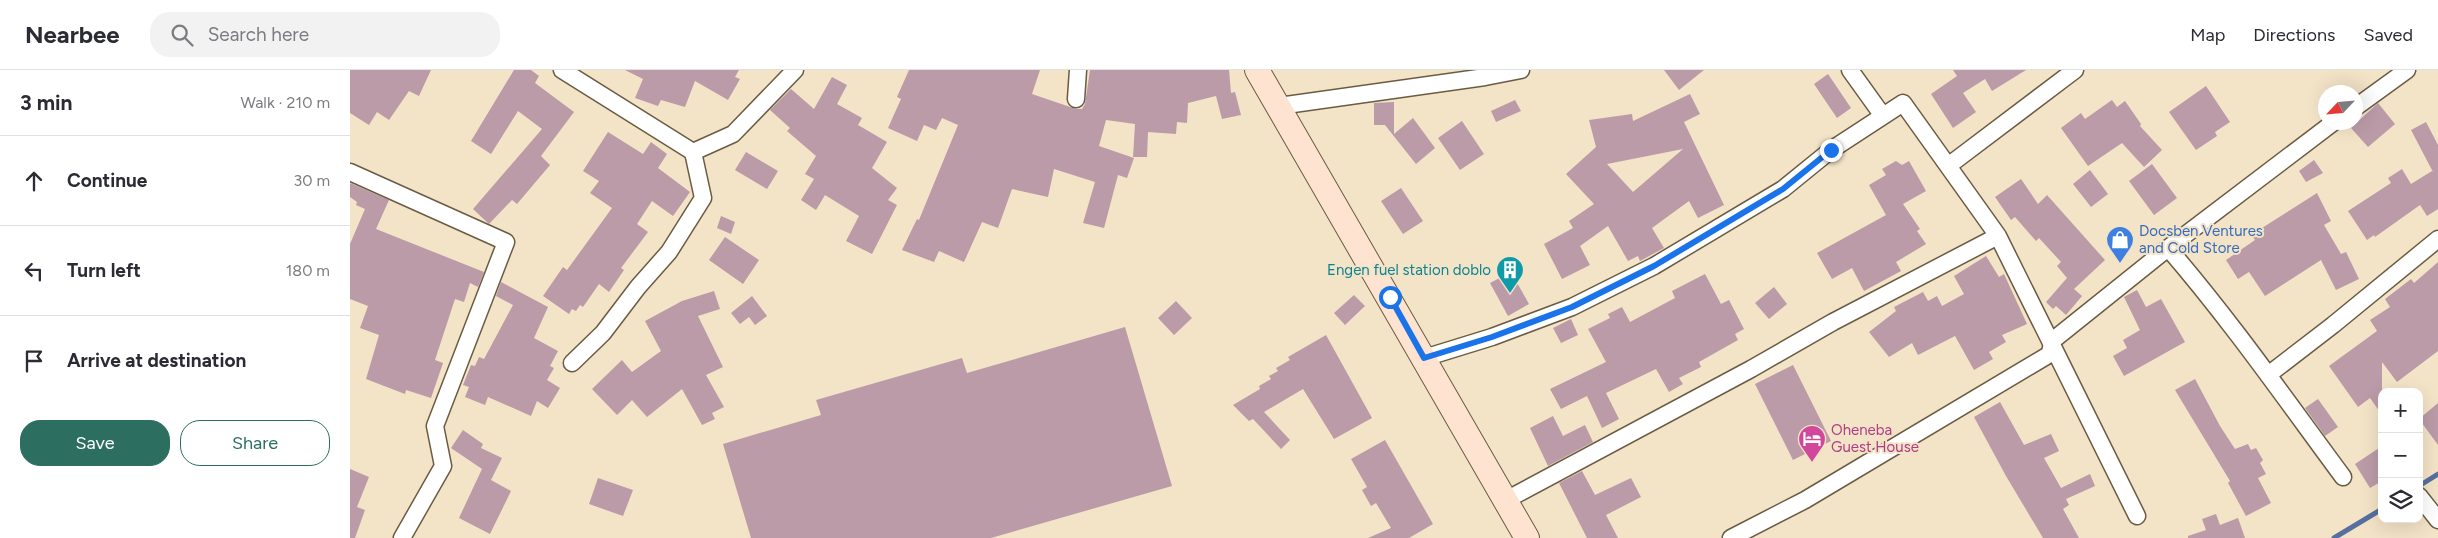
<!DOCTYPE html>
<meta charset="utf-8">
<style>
:root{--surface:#fff;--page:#f2f2f3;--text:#2b2b33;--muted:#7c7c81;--line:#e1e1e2;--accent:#2c6f60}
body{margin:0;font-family:Figtree,sans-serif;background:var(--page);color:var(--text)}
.controls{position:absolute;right:15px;bottom:15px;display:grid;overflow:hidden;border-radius:10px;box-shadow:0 5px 20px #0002}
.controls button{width:45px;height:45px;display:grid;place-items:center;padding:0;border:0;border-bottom:1px solid var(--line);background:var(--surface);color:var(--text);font:25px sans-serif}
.compass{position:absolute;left:1968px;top:15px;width:45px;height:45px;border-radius:50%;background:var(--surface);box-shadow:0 5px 20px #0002;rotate:244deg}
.stop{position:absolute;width:15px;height:15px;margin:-11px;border:4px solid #1a73e8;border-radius:50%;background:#fff}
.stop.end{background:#1a73e8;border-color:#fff;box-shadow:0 1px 5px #0008}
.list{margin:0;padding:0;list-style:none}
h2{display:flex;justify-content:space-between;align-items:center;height:65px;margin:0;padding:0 20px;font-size:21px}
h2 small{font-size:16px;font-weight:400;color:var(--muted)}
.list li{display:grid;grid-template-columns:32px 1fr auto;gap:15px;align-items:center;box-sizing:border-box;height:90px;padding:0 20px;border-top:1px solid var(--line)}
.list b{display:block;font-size:19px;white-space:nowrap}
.list em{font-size:16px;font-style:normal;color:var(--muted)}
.actions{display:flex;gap:10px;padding:15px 20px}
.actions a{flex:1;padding:11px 0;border:1px solid var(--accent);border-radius:20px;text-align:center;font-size:18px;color:var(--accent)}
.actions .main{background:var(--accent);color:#fff}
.icon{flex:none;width:28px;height:28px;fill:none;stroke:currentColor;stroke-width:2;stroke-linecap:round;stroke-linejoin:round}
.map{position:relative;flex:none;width:2088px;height:468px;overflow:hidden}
header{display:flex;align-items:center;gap:30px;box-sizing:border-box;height:70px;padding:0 25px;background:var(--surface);border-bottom:1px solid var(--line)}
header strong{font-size:24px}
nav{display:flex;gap:28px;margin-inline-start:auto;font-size:18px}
.search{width:350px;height:45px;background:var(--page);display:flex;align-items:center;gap:12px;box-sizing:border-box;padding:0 18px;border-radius:20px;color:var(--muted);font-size:19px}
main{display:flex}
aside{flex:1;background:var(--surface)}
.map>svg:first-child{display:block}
</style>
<header>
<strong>Nearbee</strong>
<div class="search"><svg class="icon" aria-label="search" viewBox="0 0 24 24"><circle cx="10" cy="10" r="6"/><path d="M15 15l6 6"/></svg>Search here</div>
<nav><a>Map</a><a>Directions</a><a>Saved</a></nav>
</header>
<main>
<aside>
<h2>3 min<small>Walk · 210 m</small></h2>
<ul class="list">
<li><svg class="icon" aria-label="ahead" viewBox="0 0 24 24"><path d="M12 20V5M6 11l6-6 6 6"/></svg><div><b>Continue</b></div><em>30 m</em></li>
<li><svg class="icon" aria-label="left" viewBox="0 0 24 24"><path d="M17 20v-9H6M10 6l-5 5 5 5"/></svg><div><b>Turn left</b></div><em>180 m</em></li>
<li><svg class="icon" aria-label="arrive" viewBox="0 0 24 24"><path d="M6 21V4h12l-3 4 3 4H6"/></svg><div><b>Arrive at destination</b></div></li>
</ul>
<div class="actions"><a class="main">Save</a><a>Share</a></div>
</aside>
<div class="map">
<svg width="2088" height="468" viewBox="0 0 2088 468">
<rect width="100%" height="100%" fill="#f3e3c7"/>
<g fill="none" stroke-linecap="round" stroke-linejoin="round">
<!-- stream -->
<path stroke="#576f9e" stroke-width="5" d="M 2069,416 L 2088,404
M 1984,468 L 2032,439"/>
</g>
<!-- building -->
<path fill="#bb9ba8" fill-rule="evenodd" d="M 0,0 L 81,0 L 69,26 L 59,21 L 39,50 L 27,42 L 19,55 L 0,43 Z
M 164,0 L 181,0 L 189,6 L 185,13 L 224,42 L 191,86 L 200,95 L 167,134 L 162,130 L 139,154 L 123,139 L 192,59 L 168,41 L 141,84 L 121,71 Z
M 275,0 L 389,0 L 385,7 L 390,9 L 378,30 L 345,11 L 335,37 L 311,30 L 308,36 L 285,28 L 293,9 Z
M 559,0 L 690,0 L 682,24 L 726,39 L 732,39 L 735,34 L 740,0 L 879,0 L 881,23 L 885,22 L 891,45 L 872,49 L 866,26 L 838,33 L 837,53 L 827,52 L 826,64 L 798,62 L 797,87 L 783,87 L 785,54 L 756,50 L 749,76 L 784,88 L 777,108 L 768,105 L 754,158 L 733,153 L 745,112 L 704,99 L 698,127 L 662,119 L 648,158 L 632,152 L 614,192 L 589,181 L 584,192 L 552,180 L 567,149 L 569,150 L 608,55 L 592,48 L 586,60 L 574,55 L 567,71 L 538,58 L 551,29 L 547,27 Z
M 1314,0 L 1354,0 L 1329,20 Z
M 1603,0 L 1676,0 L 1642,21 L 1635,9 L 1613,23 L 1626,42 L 1603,58 L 1581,24 L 1607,6 Z
M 1478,4 L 1501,38 L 1487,48 L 1464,14 Z
M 482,7 L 497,15 L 487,34 L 512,48 L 508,55 L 537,72 L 522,98 L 547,118 L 538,130 L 547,135 L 522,184 L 496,171 L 509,146 L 475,125 L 466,140 L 451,130 L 464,109 L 455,104 L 466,86 L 437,61 L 440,58 L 420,40 L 441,19 L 464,39 Z
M 1856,16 L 1880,52 L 1865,62 L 1867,66 L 1846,80 L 1819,42 Z
M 1340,24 L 1350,44 L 1334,52 L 1374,135 L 1348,148 L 1339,131 L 1302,158 L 1314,178 L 1290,191 L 1288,186 L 1278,191 L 1258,156 L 1230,176 L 1240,195 L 1212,209 L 1194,174 L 1223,158 L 1219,151 L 1244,134 L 1216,104 L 1246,77 L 1239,50 L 1282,44 L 1283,51 ZM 1333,79 L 1283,122 L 1257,94 Z
M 1165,30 L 1171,41 L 1146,52 L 1141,41 Z
M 1762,30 L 1767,37 L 1775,31 L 1791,54 L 1790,56 L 1812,80 L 1794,97 L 1772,73 L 1738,96 L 1711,58 L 1731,43 L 1735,49 Z
M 1044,32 L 1044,64 L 1063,48 L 1085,78 L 1066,94 L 1035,55 L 1024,55 L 1024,33 Z
M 2028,33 L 2045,54 L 2018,77 L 2001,58 Z
M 1112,51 L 1134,84 L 1110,100 L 1088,68 Z
M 2076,52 L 2088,75 L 2088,139 L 2077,146 L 2070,135 L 2025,167 L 2024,165 L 2017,170 L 1998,141 L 2041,113 L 2038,108 L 2052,99 L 2061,114 L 2082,101 L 2083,102 L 2061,60 Z
M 258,62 L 293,84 L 301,72 L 317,84 L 308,98 L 340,122 L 323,146 L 302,131 L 287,154 L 298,162 L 271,198 L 274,200 L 259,222 L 249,214 L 233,237 L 230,235 L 226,241 L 222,239 L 219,244 L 193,226 L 213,197 L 217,200 L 262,138 L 240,123 L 249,111 L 233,101 Z
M 396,82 L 428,101 L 417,119 L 385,100 Z
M 1964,90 L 1973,103 L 1956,112 L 1949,101 Z
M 1546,91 L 1552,95 L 1559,91 L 1576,121 L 1553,134 L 1570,159 L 1567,161 L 1576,174 L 1546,192 L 1551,201 L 1514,221 L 1502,198 L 1482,209 L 1467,183 L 1536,145 L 1519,115 L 1536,105 L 1532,99 Z
M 1802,94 L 1827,128 L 1804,145 L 1779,111 Z
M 1740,100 L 1758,124 L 1741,137 L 1723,114 Z
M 1671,109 L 1688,134 L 1697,125 L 1755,190 L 1724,219 L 1732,226 L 1716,245 L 1706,236 L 1703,239 L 1696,232 L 1717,208 L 1707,196 L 1711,192 L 1689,168 L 1686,171 L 1665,147 L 1661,150 L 1645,127 Z
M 0,113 L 39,130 L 26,159 L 134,202 L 128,217 L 120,213 L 114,232 L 105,229 L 85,290 L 93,293 L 81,328 L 56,320 L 55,324 L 16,309 L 29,265 L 10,258 L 18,236 L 0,229 L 0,174 L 15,139 L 6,135 L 7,132 L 0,127 Z
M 1051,118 L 1073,151 L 1053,164 L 1031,131 Z
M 1967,123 L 1981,151 L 1974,155 L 1991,184 L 1996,182 L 2009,209 L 1986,220 L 1971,190 L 1915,226 L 1899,202 L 1888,209 L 1876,190 L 1905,170 L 1901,165 Z
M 371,146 L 385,152 L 381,164 L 367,158 Z
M 375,167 L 409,190 L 393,214 L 359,190 Z
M 1636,186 L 1649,207 L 1654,204 L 1677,254 L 1652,265 L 1656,272 L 1639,282 L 1643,289 L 1624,300 L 1605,266 L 1568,285 L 1562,273 L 1539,287 L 1519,262 L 1546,241 L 1544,237 L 1573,222 L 1578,231 L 1587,226 L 1592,236 L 1614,224 L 1604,206 Z
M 2088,192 L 2088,281 L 2047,312 L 2032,292 L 2032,345 L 2020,328 L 2008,337 L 1979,296 L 2027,261 L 2020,250 L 2040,237 L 2035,229 L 2061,209 L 2064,213 Z
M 1161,202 L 1179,234 L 1158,246 L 1140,213 Z
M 1355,204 L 1371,234 L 1379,230 L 1394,259 L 1385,264 L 1388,270 L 1349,292 L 1351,297 L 1329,308 L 1333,314 L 1319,322 L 1306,299 L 1256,323 L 1269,349 L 1252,358 L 1237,326 L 1211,339 L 1200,319 L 1256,292 L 1238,259 L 1260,248 L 1258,244 L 1272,237 L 1280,252 L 1325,228 L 1322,221 Z
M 151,212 L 198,237 L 184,268 L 208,281 L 200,296 L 204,298 L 197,310 L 210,318 L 198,338 L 187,331 L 181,346 L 138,327 L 135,335 L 115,327 L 119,317 L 113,315 L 121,295 L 125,296 L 129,287 L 134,289 L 163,235 L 146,226 Z
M 1424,217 L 1437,234 L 1419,249 L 1405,233 Z
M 1787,220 L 1796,237 L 1811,229 L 1835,272 L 1774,306 L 1763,286 L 1777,278 L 1773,270 L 1790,260 L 1774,227 Z
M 364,221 L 370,239 L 348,246 L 373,297 L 356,305 L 374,337 L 362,343 L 365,349 L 352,355 L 332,319 L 297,347 L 282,330 L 267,345 L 242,319 L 272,290 L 282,302 L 311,281 L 295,251 L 332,231 Z
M 1004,225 L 1015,236 L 995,255 L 984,243 Z
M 402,226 L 417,246 L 405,255 L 399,247 L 390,254 L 381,243 Z
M 826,231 L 842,248 L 824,265 L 808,248 Z
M 1221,249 L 1228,265 L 1211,273 L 1203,258 Z
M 775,257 L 822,416 L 641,468 L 401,468 L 373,374 L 471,345 L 466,330 L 612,288 L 617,303 Z
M 976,265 L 1022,348 L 984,369 L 953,319 L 914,342 L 940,370 L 931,379 L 903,349 L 899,351 L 883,335 L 910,319 L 909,316 L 921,309 L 919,306 L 928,301 L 926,298 L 940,290 L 938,287 Z
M 1443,295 L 1481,371 L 1443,390 L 1405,314 Z
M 1845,309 L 1870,356 L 1885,379 L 1898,374 L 1901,380 L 1906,378 L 1913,390 L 1910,393 L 1916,404 L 1908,408 L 1921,433 L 1896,446 L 1878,413 L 1880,411 L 1825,320 Z
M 1968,329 L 1988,357 L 1975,366 L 1955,338 Z
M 1650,332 L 1674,375 L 1701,364 L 1709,381 L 1694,388 L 1711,418 L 1740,404 L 1745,416 L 1716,429 L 1719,435 L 1713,439 L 1729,468 L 1693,468 L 1656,406 L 1624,347 Z
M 2088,333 L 2088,375 L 2069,349 Z
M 1203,346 L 1213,366 L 1235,355 L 1243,372 L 1198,396 L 1180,358 Z
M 113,360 L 133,374 L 131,378 L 152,388 L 141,410 L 161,421 L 140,464 L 109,448 L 132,399 L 101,378 Z
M 1035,370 L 1083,454 L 1059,468 L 1018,468 L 1041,458 L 1026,433 L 1021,436 L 1012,420 L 1017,417 L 1001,389 Z
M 2032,376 L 2032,411 L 2020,418 L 2005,394 Z
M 0,399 L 19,407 L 7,437 L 15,440 L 5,468 L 0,468 Z
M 1232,401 L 1245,425 L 1281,408 L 1291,427 L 1256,445 L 1268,468 L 1237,468 L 1209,413 Z
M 248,408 L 283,420 L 273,446 L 239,434 Z
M 1866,444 L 1870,455 L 1888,448 L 1895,468 L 1838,468 L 1838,466 L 1856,460 L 1852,449 Z"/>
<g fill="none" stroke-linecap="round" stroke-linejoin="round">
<defs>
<path id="minor" d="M 212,0 L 343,82
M 1500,0 L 1533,46
M 726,29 L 728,0
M 929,36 L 1135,7 L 1171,0
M 2006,37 L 2057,0
M 1598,96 L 1725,0
M 0,102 L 156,172 L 85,356 L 93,396 L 52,468
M 1818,178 C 1881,251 1936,330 1993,407
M 1074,288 L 1142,267 L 1222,237 L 1304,196 L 1433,119 L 1481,80 L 1553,33 L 1648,166 L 1787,446
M 222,293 L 253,263 L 288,217 L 319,182 L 353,128 L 343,82 L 383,64 L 445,0
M 1918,305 L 1983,255 L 2088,169
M 2069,426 L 2088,450
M 1156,430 L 1401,299 L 1483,252 L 1648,166
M 1381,468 L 1455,430 L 1700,284 L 1702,271 L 1818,178 L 1984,52"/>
<path id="secondary" d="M 907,0 L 1177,468"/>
</defs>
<!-- minor casing -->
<use href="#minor" stroke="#6a5c43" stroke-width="19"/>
<!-- secondary casing -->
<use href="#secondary" stroke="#6a5c43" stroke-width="26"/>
<!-- minor -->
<use href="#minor" stroke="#fff" stroke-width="16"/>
<!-- secondary -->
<use href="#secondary" stroke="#fde3d0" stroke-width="24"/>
</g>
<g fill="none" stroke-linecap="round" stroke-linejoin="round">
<!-- route -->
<path stroke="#1a73e8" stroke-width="6" d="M 1040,227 L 1074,288 L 1142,267 L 1222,237 L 1304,196 L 1433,119 L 1481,80"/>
</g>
<!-- icons -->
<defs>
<symbol id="shop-pin" viewBox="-11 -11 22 30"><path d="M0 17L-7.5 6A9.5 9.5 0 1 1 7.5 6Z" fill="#3f7fe0" stroke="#f3e3c7"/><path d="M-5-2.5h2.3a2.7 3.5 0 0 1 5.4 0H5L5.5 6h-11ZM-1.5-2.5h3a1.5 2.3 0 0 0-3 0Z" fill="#fff"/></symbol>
<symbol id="building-pin" viewBox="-11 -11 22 30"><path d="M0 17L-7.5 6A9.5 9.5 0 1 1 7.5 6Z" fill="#0f9aa8" stroke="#f3e3c7"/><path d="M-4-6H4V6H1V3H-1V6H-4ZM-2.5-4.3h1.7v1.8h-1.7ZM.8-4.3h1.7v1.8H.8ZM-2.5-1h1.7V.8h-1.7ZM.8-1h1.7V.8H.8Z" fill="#fff"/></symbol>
<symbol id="hotel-pin" viewBox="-11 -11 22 30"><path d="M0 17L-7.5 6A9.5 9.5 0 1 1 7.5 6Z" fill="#d1479c" stroke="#f3e3c7"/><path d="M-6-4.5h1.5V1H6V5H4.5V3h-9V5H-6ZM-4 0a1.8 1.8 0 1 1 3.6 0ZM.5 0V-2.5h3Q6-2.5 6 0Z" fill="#fff"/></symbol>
</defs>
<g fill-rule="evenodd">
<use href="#shop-pin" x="1754" y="154" width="32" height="43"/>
<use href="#building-pin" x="1144" y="184" width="32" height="43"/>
<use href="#hotel-pin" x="1446" y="353" width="32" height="43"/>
</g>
<g text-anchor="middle" stroke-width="4" stroke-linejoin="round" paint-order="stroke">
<!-- shop labels -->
<g font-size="15" fill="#366cbe" stroke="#f3e3c7" text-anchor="start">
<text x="1789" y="166">Docsben Ventures<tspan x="1789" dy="17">and Cold Store</tspan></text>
</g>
<!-- culture labels -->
<g font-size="15" fill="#0d838f" stroke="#f3e3c7" text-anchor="end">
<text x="1141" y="205">Engen fuel station doblo</text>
</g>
<!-- hotel labels -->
<g font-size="15" fill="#b23c85" stroke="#f3e3c7" text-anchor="start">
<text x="1481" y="365">Oheneba<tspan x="1481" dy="17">Guest House</tspan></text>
</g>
</g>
</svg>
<div class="controls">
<button>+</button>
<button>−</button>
<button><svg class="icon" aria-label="layers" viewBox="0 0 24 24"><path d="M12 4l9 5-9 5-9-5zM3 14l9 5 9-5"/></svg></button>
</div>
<svg class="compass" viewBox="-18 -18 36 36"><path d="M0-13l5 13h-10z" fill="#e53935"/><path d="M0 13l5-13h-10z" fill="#7c7c81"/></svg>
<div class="stop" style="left:1040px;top:227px"></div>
<div class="stop end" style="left:1481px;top:80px"></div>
</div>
</main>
